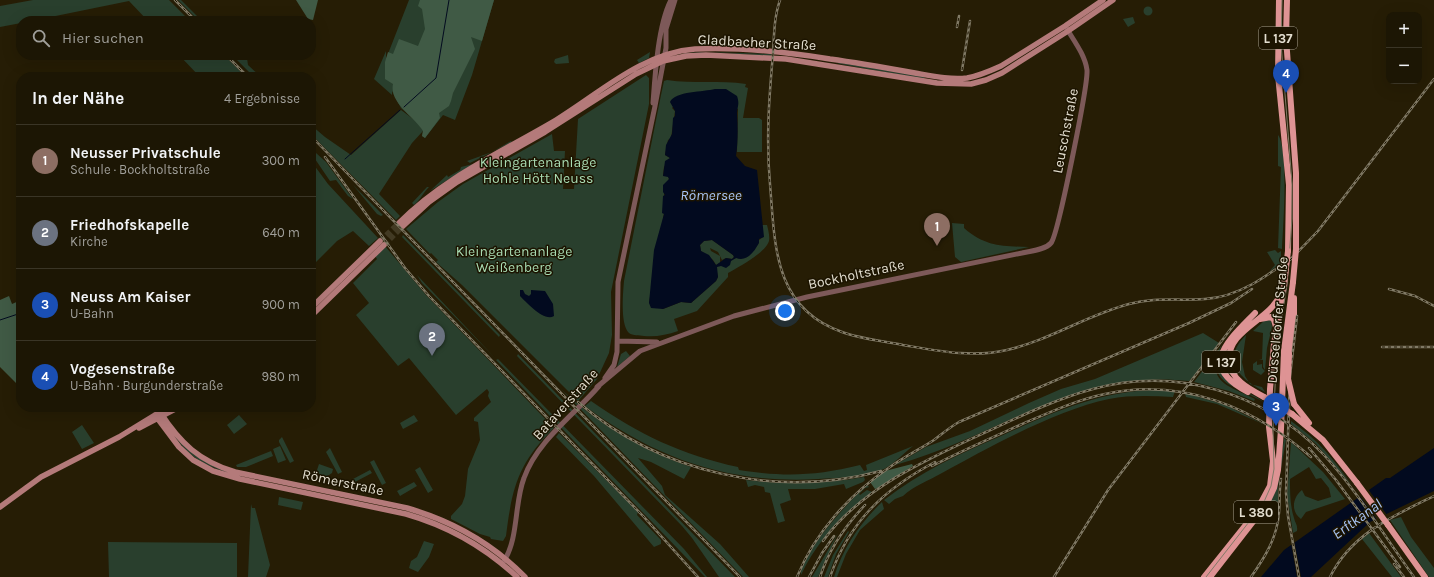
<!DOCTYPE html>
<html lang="de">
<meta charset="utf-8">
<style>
:root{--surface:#1c1604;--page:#251f0e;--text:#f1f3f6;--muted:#a09f9a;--line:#3a3526;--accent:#f59b9c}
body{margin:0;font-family:Karla,sans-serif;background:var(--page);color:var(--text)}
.controls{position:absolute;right:12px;top:12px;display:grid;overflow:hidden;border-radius:8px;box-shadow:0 4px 16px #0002}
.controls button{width:36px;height:36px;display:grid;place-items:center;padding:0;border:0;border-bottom:1px solid var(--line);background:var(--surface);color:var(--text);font:20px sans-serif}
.you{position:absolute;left:785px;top:311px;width:14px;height:14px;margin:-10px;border:3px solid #fff;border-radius:50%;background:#1a73e8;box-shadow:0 0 0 6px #1a73e833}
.badge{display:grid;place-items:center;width:26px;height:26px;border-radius:50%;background:var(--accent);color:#fff;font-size:13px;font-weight:700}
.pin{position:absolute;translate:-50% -33px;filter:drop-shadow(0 1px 2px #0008)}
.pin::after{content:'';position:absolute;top:21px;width:14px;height:12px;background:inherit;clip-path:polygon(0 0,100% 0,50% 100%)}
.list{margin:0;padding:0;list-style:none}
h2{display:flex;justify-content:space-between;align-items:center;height:52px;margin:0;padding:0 16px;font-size:17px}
h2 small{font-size:13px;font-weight:400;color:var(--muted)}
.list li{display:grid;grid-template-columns:26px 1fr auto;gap:12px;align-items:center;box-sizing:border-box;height:72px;padding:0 16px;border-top:1px solid var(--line)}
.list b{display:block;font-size:15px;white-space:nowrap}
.list p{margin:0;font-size:13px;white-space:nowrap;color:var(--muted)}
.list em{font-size:13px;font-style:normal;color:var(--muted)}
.icon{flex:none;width:22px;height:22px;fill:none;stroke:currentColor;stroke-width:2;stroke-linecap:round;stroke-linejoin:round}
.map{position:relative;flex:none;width:1434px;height:577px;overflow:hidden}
.search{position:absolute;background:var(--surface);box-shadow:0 4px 16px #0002;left:16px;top:16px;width:300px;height:44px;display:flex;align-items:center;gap:10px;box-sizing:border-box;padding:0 14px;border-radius:16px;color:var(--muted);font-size:15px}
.panel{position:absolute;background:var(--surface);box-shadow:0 4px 16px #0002;left:16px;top:72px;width:300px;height:340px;border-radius:16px}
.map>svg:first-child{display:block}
</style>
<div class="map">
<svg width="1434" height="577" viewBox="0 0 1434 577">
<rect width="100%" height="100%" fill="#261d05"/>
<!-- green -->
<path fill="#293f2d" d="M 33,0 L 169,0 L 190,21 L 148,21 L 129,1 L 31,21 L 21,21 L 21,23 L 0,27 L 0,6 Z
M 178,0 L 181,0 L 202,21 L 199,21 Z
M 409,0 L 494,0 L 472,75 L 455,120 L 443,115 L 425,138 L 422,136 L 423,131 L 412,143 L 379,194 L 400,216 L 396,220 L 311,134 L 311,125 L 325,137 L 351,155 L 401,110 L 416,121 L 401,108 L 392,91 L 392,95 L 374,79 L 386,51 L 386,59 Z
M1143.5 11a4.5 4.5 0 1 1 9 0a4.5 4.5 0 1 1-9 0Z
M 1133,17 L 1135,23 L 1128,27 L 1123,19 Z
M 650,52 L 649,58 L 639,63 L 637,60 Z
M 707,52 L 771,54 L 771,56 L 707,52 L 673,57 L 686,53 Z
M 179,55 L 224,55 L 246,77 L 200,77 Z
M 568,55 L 569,63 L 556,64 L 554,62 L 555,59 Z
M 240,58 L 247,58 L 248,65 L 261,77 L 254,77 L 237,60 Z
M 835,62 L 925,76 L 924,79 L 840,64 Z
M 646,75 L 649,78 L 649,104 L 611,292 L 612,335 L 609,353 L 597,379 L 578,401 L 462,285 L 436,262 L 438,260 L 431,253 L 430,254 L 406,229 L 438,202 L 463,184 L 552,134 L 554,151 L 565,151 L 563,189 L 574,189 L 578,119 Z
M 667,80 C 693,84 720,80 746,84 L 745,87 L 748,88 L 743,118 L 759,118 L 762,120 L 762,152 L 737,152 L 738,109 L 708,91 L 683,95 L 672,108 L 675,111 L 671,138 L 668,140 L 665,155 L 670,158 L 664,167 L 663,176 L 668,176 L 669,179 L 664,189 L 664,213 L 649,303 L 663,309 L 681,302 L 691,303 L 716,281 L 718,277 L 716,267 L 736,258 L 763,237 L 762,225 L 767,225 C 768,229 770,236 769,241 C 766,252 739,267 728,273 L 728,277 L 697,311 L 674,319 L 678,331 C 667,335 656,337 644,336 C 639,335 633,336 629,333 C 620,325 623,293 624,281 L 661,95 L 664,81 Z
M 1278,135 C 1289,149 1283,229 1282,249 L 1278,248 L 1281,167 L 1278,166 Z
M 511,141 L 512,142 L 470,163 L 467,161 L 492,152 Z
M 316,153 L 326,162 L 353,199 L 348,196 L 336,180 L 330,181 L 315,159 L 313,155 Z
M 311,161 L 328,184 L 378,238 L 369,246 L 353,231 L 337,241 L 311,267 Z
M 473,164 L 430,191 L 447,175 L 448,177 L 460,170 L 461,167 Z
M 353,185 L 383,215 L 381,216 L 377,214 Z
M 427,187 L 429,187 C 423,193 421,199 414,205 L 412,203 Z
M 952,223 L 964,224 L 964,228 C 986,247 1002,246 1029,247 L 961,262 L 955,257 Z
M 403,235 L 500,335 L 499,337 L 402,237 Z
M 712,240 L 733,255 L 734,257 L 732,259 L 726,258 L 722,260 L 718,252 L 710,248 L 711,251 L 720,256 L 720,263 L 716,265 L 713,260 L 701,251 L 700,245 L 704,241 Z
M 385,246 L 426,295 L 554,428 C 518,463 512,488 506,536 L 503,541 L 491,539 L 490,537 L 480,534 L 451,519 L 451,516 L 462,504 L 465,496 L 468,469 L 480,440 L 478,422 L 474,421 L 474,418 L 491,402 L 488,396 L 489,392 L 487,389 L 456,415 L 409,358 L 398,366 L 356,315 L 369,303 L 353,283 L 377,259 L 375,256 Z
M 1275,250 L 1278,253 L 1281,251 L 1281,263 L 1269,272 L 1275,265 L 1267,252 Z
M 417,275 L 496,359 L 422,283 Z
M 1265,320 L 1271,320 L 1272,327 L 1267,348 L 1265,370 L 1263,367 L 1263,360 L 1259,359 L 1262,359 L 1263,333 L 1253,331 Z
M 1203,333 L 1219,343 L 1199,371 L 1189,381 C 1077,368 997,437 895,465 L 926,447 L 970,431 L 1029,403 L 1061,389 L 1095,379 Z
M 1246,335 L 1242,362 L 1245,376 L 1250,384 L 1262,387 L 1265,392 C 1240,379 1220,361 1246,335 Z
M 1222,345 C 1204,382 1227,385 1255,399 L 1254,401 L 1229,391 L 1194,382 Z
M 626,351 L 630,356 L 617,367 L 621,354 Z
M 518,354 L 735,577 L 719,577 L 692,538 L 682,526 L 517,356 Z
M 1219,355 C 1218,390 1242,386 1264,402 L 1228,384 C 1217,376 1214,367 1219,355 Z
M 498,359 L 684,549 L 707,577 L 705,577 L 496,360 Z
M 1257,361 L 1257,365 L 1262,364 L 1262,368 L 1265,371 L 1261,375 L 1253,370 L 1253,364 Z
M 561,389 C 599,425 642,450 691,467 L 684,479 L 651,462 L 638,458 L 662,486 L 665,495 L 720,544 L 749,577 L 743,577 Z
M 1154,390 L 1175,391 L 1173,397 C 1152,396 1130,395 1109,399 C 1056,410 990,447 942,473 C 930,480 913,486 903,496 L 895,499 L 889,504 L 884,500 C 920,472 959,454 1001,436 C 1052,413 1096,392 1154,390 Z
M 1185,393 L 1226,405 L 1263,424 L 1217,404 L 1186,397 Z
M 591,401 C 638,434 682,455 738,467 L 739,470 C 785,477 815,476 860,465 L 864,471 L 867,470 L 866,465 L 913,446 C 904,453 894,464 884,469 C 864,477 839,478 818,479 C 729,484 656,459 585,406 Z
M 239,415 L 247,424 L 234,434 L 227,425 Z
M 414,415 L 418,421 L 403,429 L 400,423 Z
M 1291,421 C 1317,439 1335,460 1352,486 L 1316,444 L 1291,424 Z
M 82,425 L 94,443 L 82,449 L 72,432 Z
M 167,426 C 193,458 203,461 242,475 L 241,477 C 203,465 190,460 167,426 Z
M 559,433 L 638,512 L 637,515 L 661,540 L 661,544 L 654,547 L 594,476 L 556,437 Z
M 282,437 L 294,461 L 290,463 L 279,442 L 279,440 Z
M 1284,438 L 1286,440 L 1278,486 L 1278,513 L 1266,509 L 1279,475 Z
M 1291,442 L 1323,472 L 1345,499 L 1306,512 L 1301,519 C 1290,511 1293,497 1302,490 L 1305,496 L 1318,501 L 1331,497 L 1329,488 L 1321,478 L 1316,479 L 1309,467 L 1290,479 C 1290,492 1290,506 1294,518 C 1295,523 1298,525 1297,531 L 1293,533 L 1287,495 Z
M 280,446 L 286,460 L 278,463 L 273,449 Z
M 330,448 L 342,472 L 338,474 L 326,452 Z
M 271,451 L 273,456 L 246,467 L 237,467 L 236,465 Z
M 374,460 L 386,483 L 382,485 L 370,462 Z
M 319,464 L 333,469 L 332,473 L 326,477 L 320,475 L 317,470 Z
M 420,467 L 433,490 L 428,493 L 415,470 Z
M 370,470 L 372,473 L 355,482 L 353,479 Z
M 864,477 L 865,480 L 863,482 L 846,489 L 844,484 L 815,489 L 788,489 L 791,500 L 780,504 L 785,521 L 778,523 L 770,493 L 765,492 L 764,487 L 755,485 L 748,487 L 746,480 C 786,485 825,484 864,477 Z
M 414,482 L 417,486 L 400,496 L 397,491 Z
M 867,485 L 869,487 L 865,488 L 859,494 L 860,495 L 867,490 L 872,492 C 842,515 817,541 801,575 C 799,555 851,499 867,485 Z
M 279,497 L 303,502 L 301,510 L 278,505 Z
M 882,502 L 884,509 L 860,530 L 846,554 L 837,577 L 834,577 C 843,548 860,523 882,502 Z
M 251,504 L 252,508 L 255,508 L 270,565 L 266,577 L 248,577 Z
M 1401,517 L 1411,537 L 1434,568 L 1434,577 L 1429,577 L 1390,520 Z
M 848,531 L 849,532 L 836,554 L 828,577 L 824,577 L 833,555 Z
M 838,533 L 818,577 L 812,577 Z
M 1369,533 L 1401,577 L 1392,577 L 1362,539 Z
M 424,541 L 434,544 L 429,557 L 418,572 L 409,568 L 411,561 L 417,557 Z
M 108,542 L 237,543 L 237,577 L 109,577 Z"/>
<!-- forest -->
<path fill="#405a45" d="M 296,0 L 318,0 L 313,20 L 308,19 Z
M 420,0 L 494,0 L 482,41 L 471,37 L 475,49 L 453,93 L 451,101 L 449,106 L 439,113 L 440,118 L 425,138 L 422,136 L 423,131 C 415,117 389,103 393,84 L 385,79 L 385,62 L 388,52 L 393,54 L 399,39 L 418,46 L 425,29 L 422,9 L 418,6 Z
M 9,296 L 12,304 L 21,300 L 21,383 L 19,386 L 0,367 L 0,300 Z
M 912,464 L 913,466 L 878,488 L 875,489 L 870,482 L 885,471 Z"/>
<!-- water -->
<path fill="#020a1f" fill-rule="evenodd" d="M 715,89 L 726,89 L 737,96 C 740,105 737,106 737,114 C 738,128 738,142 736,156 L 745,166 L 757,170 L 764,237 L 759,239 L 759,243 C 754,252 747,262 736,258 L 731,261 L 730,265 L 726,268 L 721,266 L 717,267 L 718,277 L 716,281 L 691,303 L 681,302 L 663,309 L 651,308 L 649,303 L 654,250 L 664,214 L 662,213 L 663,196 L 665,195 L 663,192 L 663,185 L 669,179 L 668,177 L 663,176 L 665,161 L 670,158 L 665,155 L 666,145 L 672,134 L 673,118 L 675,116 L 675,111 L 670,102 C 675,91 704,92 715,89 ZM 712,240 L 733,255 L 734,257 L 732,259 L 726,258 L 716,265 L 709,255 L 701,251 L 700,245 L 704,241 Z
M 520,290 L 523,290 L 525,294 L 529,296 L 531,294 L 531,290 L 545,291 L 553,304 L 554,316 C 544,322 527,303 520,296 Z
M 1434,448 L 1434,491 L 1370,522 L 1311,577 L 1261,577 L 1284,550 L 1386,478 L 1390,478 Z"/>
<!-- pier -->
<path fill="#261d05" d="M 1368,489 L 1387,515 L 1377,520 L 1359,495 Z
M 1294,540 L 1301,577 L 1297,577 L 1291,543 Z"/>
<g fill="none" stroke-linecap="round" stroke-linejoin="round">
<!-- stream -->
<path stroke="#020a1f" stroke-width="1" d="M 404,107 L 436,78 L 449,0
M 345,159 L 400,110
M 0,320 L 21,313"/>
<!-- secondary-tunnel -->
<path stroke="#423a23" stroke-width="5.5" stroke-dasharray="5.5 3" stroke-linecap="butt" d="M 380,241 L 399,223
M 384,245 L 403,226"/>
<!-- tertiary -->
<path stroke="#7d5959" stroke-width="5" d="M 653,103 C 655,75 658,25 671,0
M 618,341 L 657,342
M 605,378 L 614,365 L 617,352 L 618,282 L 655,106 L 666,48 L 666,29 L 675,0
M 597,387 L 640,351 L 734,316 L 807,297 L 1022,253 C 1030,251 1045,250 1051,243 C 1058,235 1088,85 1087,70 C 1085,55 1074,41 1067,29
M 504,561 C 519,537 514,504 524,478 C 537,441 574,415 599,386"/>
<!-- secondary -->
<path stroke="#b47a7a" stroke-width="5.5" d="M 399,223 C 444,177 502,152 556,120 C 600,93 642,53 695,49 C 740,47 787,52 830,59 C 859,63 887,68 915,73 C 932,76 950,80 967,78 C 979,76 990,71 1001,66 L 1065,26 L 1103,0
M 403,226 L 429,202 L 457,182 L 545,132 L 636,74 L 663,61 L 686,56 L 706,55 L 786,59 L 937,83 L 971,84 L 986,80 L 1002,73 L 1068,31 L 1113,0
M 311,308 L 380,241
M 311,316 L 384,245
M 160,412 C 180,443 199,461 235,472 L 407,508 C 452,521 492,543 525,577
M 155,415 L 179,447 L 193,460 L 213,471 L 240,479 L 406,514 C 448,526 485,547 517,577
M 139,428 L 179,407
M 0,507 L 41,477 L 119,437 L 168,407"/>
<!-- primary -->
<path stroke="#de9394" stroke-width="6" d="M 1279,0 L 1278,75 L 1289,185 L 1288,251
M 1287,0 L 1286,38 L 1296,173 L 1296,249
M 1260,319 L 1271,317 L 1274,320 L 1276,327
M 1289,354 L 1294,316 L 1294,298
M 1248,392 C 1197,366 1228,341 1255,313
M 1264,397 C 1249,389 1231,380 1229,361 C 1227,330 1270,320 1280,295
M 1294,404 L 1309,423
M 1292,414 L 1323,440 L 1357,483
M 1388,525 L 1425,577
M 1204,577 L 1256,512 L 1270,486 L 1273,461 L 1269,427 L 1270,389 L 1274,344 L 1284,285
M 1210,577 L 1266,505 L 1274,488 L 1278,470 L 1281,429 L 1284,351 L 1293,282"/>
<!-- tram -->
<path stroke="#817a66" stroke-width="1" d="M 1206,577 L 1263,504 L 1271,486 L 1274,469 L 1273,429 L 1277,346 L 1287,285 L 1292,219 L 1292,183 L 1281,43 L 1282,0"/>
<defs>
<path id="rail" d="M 175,0 L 196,21
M 780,0 C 774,17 774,36 773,54 C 769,98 766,140 770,184 C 775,244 773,308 842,332 C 861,339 883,341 903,345 C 939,351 972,358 1007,350 C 1050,340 1087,315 1129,304 C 1155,297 1179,301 1205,299 C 1239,297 1267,276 1294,256
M 957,27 L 959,16
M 226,55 L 248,77
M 962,70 L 970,21
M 311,136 L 740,577
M 325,157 L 405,268 L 429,296 L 643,516 L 698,577
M 1290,260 L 1318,231 L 1434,79
M 1389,289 L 1415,296 L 1434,306
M 1297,316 L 1290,376 L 1286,493 L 1288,516 L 1299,577
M 1382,347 L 1434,347
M 578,402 C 660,473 776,499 881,471
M 1309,448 L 1336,480 L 1400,567
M 932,466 C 961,451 991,438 1020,425 C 1048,413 1076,400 1105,394 C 1181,377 1254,407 1311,457
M 823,541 C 860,489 929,458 986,432 C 1021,416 1056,399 1093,389 C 1176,366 1265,393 1324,455 C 1358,492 1385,537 1414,577
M 1394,564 L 1404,577
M 797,577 C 815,532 850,494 890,467 C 904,457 920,449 934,440 C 942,434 950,427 959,422 L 1189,323 L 1231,303 L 1252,289
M 809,577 L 822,553 L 834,536
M 820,577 C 829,549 845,526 865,505
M 830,577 C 849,522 884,489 935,462
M 1054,577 L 1108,490 L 1236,322
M 1251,577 C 1265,557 1277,538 1279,513 C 1280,502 1279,490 1281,479
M 1330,577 C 1351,534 1393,516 1434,496"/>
</defs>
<!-- rail casing -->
<use href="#rail" stroke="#817a66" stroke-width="2.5"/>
<!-- rail -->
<use href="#rail" stroke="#1c1400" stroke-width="1" stroke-dasharray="3" stroke-linecap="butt"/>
<!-- primary-bridge -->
<path stroke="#de9394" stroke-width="6" d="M 1293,282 L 1296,249
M 1284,285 L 1288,251
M 1289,354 L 1288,379 L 1294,404
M 1264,397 L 1292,414
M 1357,483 L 1388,525"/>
</g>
<g text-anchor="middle" stroke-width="3" stroke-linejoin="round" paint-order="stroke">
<!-- shield labels -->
<g fill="#1c1400" stroke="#a7a191" stroke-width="1">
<rect x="1259" y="27" width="38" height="22" rx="3"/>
<rect x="1202" y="351" width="38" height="22" rx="3"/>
<rect x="1234" y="501" width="44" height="22" rx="3"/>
</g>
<g font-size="13" font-weight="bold" fill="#e3decf">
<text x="1278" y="43">L 137</text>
<text x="1221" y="367">L 137</text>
<text x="1256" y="517">L 380</text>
</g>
<!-- street labels -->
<g font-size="14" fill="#e3decf" stroke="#1c1400">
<text transform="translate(757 42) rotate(3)" y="5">Gladbacher Straße</text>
<text transform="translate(1065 131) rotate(-79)" y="5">Leuschstraße</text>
<text transform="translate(856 274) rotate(-12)" y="5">Bockholtstraße</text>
<text transform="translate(1277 320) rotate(-85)" y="5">Düsseldorfer Straße</text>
<text transform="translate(565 404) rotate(-48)" y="5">Bataverstraße</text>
<text transform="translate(343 482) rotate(12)" y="5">Römerstraße</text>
</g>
<!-- park labels -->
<g font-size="14" fill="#a8dbb2" stroke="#1c1400">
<text x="538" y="167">Kleingartenanlage<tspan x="538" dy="16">Hohle Hött Neuss</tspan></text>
<text x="514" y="256">Kleingartenanlage<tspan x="514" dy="16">Weißenberg</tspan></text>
</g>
<!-- water labels -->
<g font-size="15" font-style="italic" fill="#a7c4f5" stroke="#1c1400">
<text x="711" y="200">Römersee</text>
<text transform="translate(1357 519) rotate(-36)" y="5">Erftkanal</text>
</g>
</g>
</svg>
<div class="controls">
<button>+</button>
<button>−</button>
</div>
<div class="you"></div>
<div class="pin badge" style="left:937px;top:246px;background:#8d6e63">1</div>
<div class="pin badge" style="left:432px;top:356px;background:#6b7280">2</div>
<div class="pin badge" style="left:1276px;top:426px;background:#1a4fb4">3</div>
<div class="pin badge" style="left:1286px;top:93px;background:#1a4fb4">4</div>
<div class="search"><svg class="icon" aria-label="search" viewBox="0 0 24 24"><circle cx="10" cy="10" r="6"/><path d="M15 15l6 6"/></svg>Hier suchen</div>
<section class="panel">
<h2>In der Nähe<small>4 Ergebnisse</small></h2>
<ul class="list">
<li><span class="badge" style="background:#8d6e63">1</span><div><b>Neusser Privatschule</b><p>Schule · Bockholtstraße</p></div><em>300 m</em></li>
<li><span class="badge" style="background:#6b7280">2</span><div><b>Friedhofskapelle</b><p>Kirche</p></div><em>640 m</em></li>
<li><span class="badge" style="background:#1a4fb4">3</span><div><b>Neuss Am Kaiser</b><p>U-Bahn</p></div><em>900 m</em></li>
<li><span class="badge" style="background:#1a4fb4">4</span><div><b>Vogesenstraße</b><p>U-Bahn · Burgunderstraße</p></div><em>980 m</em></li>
</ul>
</section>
</div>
